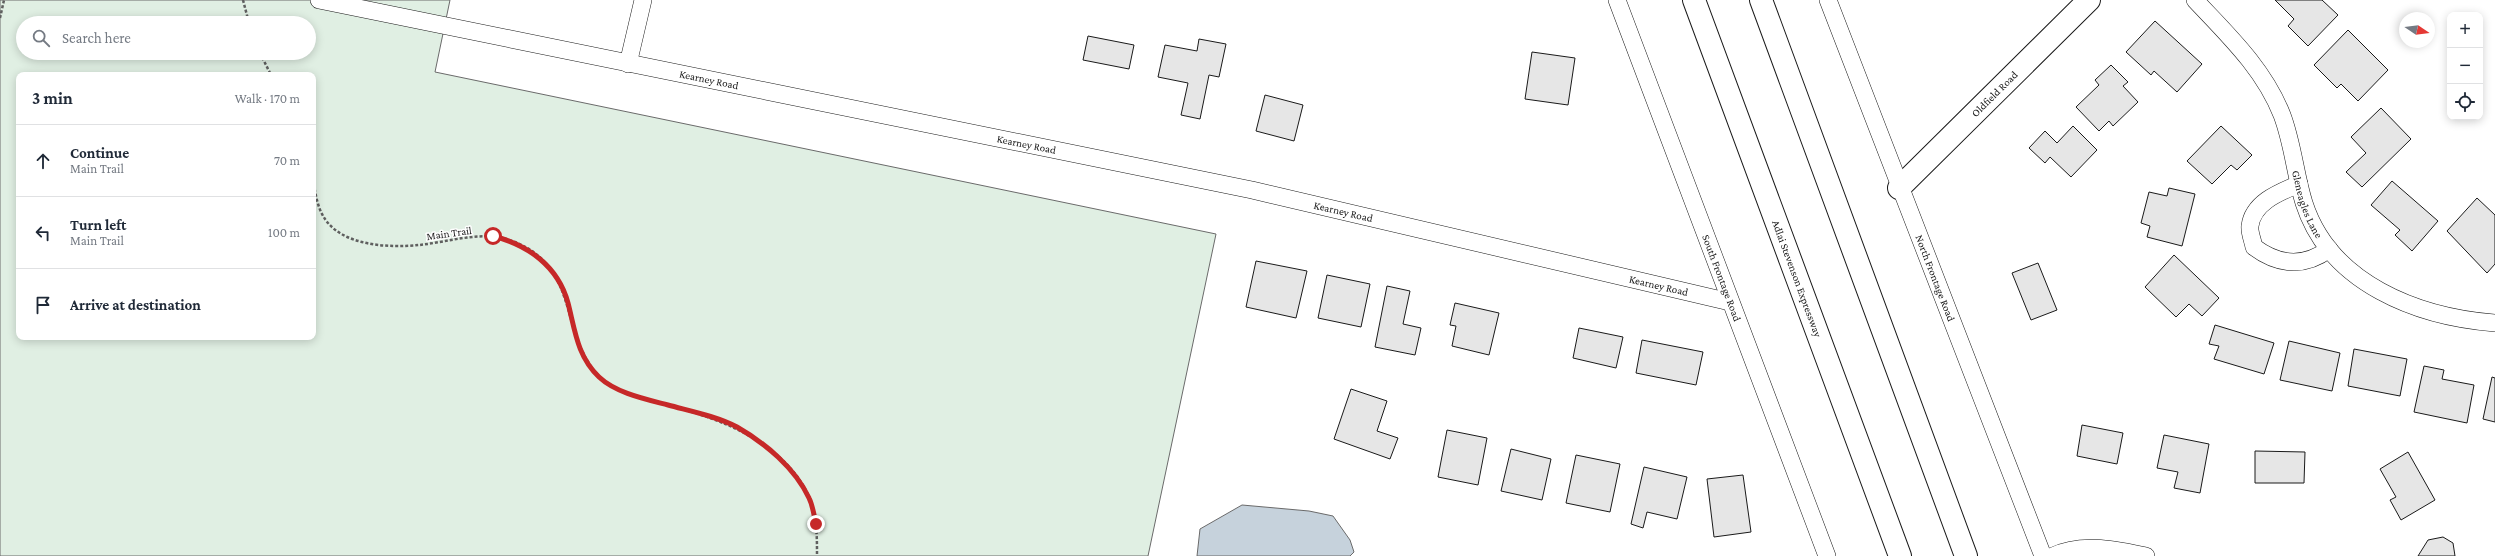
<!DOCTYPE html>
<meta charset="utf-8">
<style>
:root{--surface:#fff;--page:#f2f2f3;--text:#1f2937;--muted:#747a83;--line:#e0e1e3}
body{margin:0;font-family:"Crimson Pro",serif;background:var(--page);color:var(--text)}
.controls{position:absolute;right:12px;top:12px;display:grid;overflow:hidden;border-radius:8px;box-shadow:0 2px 10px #0003}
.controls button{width:36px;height:36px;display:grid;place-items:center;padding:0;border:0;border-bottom:1px solid var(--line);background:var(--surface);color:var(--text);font:20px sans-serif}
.compass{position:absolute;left:2399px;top:12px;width:36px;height:36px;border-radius:50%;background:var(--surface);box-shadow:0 2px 10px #0003;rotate:103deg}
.stop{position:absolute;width:12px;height:12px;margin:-9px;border:3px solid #c62828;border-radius:50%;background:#fff}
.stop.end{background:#c62828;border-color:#fff;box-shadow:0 1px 4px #0008}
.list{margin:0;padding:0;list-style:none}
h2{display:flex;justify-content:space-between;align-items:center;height:52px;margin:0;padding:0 16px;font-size:17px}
h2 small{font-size:13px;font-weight:400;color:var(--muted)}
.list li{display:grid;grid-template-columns:26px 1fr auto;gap:12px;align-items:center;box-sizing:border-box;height:72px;padding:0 16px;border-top:1px solid var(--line)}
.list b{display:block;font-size:15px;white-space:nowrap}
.list p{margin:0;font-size:13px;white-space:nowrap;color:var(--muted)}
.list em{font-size:13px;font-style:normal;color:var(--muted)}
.icon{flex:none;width:22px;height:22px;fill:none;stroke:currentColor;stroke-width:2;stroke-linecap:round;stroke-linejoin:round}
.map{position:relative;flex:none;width:2495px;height:556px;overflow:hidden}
.search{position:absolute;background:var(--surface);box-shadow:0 2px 10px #0003;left:16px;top:16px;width:300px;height:44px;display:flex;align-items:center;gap:10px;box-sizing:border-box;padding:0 14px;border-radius:22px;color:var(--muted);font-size:15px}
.panel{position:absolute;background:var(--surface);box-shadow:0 2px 10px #0003;left:16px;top:72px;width:300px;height:268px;border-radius:8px}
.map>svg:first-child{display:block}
</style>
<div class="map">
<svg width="2495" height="556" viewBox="0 0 2495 556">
<rect width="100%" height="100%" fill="#fff"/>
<!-- green -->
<path fill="#e0efe3" stroke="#6a6a6a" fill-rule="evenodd" d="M 0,0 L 450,0 L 435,72 L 1216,234 L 1148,556 L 0,556 ZM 23,23 L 309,23 L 309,53 L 23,53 ZM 19,75 L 313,75 L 313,337 L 19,337 Z"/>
<!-- water -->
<path fill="#c6d2dc" stroke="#6a6a6a" d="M 1242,505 L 1309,511 L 1333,516 L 1350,540 L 1354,552 L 1350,556 L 1197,556 L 1200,529 Z"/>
<!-- building -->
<path fill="#e6e6e6" stroke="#1a1a1a" d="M 2275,0 L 2322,0 L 2338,15 L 2308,46 L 2288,26 L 2294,19 Z
M 2155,21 L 2202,64 L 2177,92 L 2154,71 L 2151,75 L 2126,52 Z
M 2348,30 L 2388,70 L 2358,101 L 2341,84 L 2337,88 L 2314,65 Z
M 1088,36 L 1134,45 L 1129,69 L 1083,60 Z
M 1199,39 L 1226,44 L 1219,77 L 1209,75 L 1200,119 L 1181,115 L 1188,83 L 1158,77 L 1165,45 L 1197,51 Z
M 1532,52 L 1575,58 L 1568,105 L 1525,99 Z
M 2111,65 L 2128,82 L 2123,86 L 2138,102 L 2113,126 L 2109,121 L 2099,131 L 2076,107 L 2099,85 L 2095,80 Z
M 1265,95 L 1303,105 L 1294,141 L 1256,131 Z
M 2381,108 L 2411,139 L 2362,187 L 2346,172 L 2366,153 L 2351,137 Z
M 2073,126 L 2097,150 L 2071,177 L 2050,157 L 2045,163 L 2029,148 L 2045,131 L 2057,143 Z
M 2221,126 L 2252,155 L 2237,170 L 2231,165 L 2212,184 L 2187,161 Z
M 2392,181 L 2438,221 L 2412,251 L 2395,235 L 2400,230 L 2371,205 Z
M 2169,188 L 2195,194 L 2182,246 L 2147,237 L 2150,226 L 2141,223 L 2149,192 L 2167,196 Z
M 2477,198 L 2495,215 L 2495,264 L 2487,273 L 2447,231 Z
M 2174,255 L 2219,298 L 2202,316 L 2189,304 L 2176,317 L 2145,287 Z
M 1256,261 L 1307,271 L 1296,318 L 1246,307 Z
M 2038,263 L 2057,310 L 2031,320 L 2012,273 Z
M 1327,275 L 1370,284 L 1361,327 L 1318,318 Z
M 1387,286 L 1410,291 L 1403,324 L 1421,328 L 1415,355 L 1375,347 Z
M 1455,303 L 1499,313 L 1489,355 L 1452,346 L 1456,326 L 1450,325 Z
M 2215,325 L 2274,343 L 2264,374 L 2214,359 L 2219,346 L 2209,344 Z
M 1579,328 L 1623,337 L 1616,368 L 1573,358 Z
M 1642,340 L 1703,352 L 1696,385 L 1636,373 Z
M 2289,341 L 2340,353 L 2332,391 L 2280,380 Z
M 2354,349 L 2407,359 L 2400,396 L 2348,386 Z
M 2424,366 L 2444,370 L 2442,379 L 2474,385 L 2467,423 L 2414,412 Z
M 2492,377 L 2495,378 L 2495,422 L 2483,419 Z
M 1351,389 L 1387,401 L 1377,431 L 1398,438 L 1390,459 L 1334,439 Z
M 2082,425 L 2123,433 L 2117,464 L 2077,456 Z
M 1447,430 L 1487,438 L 1478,485 L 1438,477 Z
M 2164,435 L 2209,444 L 2200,493 L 2174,488 L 2178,472 L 2157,468 Z
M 1511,449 L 1551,459 L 1542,500 L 1501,491 Z
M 2255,451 L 2305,452 L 2304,483 L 2255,483 Z
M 2408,452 L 2435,500 L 2401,520 L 2390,500 L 2396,497 L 2380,469 Z
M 1576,455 L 1620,464 L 1610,512 L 1566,503 Z
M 1644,467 L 1687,477 L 1677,519 L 1647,512 L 1643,528 L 1631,524 Z
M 1743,475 L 1751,532 L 1714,537 L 1707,479 Z
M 2443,537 L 2453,543 L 2455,556 L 2418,556 L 2428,540 Z"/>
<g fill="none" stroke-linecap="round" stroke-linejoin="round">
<defs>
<g id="street">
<path id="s1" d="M 319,0 L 1252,190 L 1730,302"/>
<path id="s2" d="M 1617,0 L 1827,556"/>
<path id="s3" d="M 1828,0 L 2043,556"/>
<path id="s4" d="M 2195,0 C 2228,35 2264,69 2282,115 C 2293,144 2295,174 2304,203 C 2330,284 2418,317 2495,323"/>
<path d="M 628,64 L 643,0"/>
<path d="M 2299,184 C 2280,192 2253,202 2250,226 C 2249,232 2253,241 2254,247 C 2278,265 2304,268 2329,249"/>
<path d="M 2053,556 C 2082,542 2116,550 2146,556"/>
</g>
<g id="secondary">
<path id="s5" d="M 1899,188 L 2089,0"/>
</g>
<g id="highway">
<path id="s6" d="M 1694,0 L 1900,556"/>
<path d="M 1761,0 L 1966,556"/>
</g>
</defs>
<!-- street casing -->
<use href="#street" stroke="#1a1a1a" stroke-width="18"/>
<!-- secondary casing -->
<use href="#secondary" stroke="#1a1a1a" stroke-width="24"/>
<!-- highway casing -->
<use href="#highway" stroke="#1a1a1a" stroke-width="24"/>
<!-- path -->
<path stroke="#5f5f5f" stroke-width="2.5" stroke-dasharray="3 2" stroke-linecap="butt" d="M 243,0 L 249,23
M 0,18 L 4,0
M 260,53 L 271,75
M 313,174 C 314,188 317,208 325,219 C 343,246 389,248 419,245 C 450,242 484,229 515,242 C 580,269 559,333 598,375 C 615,395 649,400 674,407 C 725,420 787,445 810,499 C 817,517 817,537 817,556"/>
<!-- street -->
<use href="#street" stroke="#fff" stroke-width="17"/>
<!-- secondary -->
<use href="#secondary" stroke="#fff" stroke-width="22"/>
<!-- highway -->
<use href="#highway" stroke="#fff" stroke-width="22"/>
</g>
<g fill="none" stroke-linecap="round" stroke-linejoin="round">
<!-- route -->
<path stroke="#c62828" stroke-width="5" d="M 493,236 C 528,245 558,266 568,303 C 575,330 577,356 599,377 C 616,393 645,399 668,405 C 690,411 716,416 737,427 C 765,443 795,468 809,498 C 813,506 814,516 816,524"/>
</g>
<g text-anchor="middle" stroke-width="3" stroke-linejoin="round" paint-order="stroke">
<!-- street labels -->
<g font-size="11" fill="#1a1a1a" stroke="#fff">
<text dy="4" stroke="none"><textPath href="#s1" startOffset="398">Kearney Road</textPath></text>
<text dy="4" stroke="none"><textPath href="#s5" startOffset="134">Oldfield Road</textPath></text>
<text dy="4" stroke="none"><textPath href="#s1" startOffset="722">Kearney Road</textPath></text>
<text dy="4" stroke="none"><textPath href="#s4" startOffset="238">Gleneagles Lane</textPath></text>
<text dy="4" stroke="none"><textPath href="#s1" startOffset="1046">Kearney Road</textPath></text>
<text transform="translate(449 233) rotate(-8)" y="4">Main Trail</text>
<text dy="4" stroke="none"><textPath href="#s2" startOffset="297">South Frontage Road</textPath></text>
<text dy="4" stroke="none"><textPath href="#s6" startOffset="297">Adlai Stevenson Expressway</textPath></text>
<text dy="4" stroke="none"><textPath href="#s3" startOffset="298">North Frontage Road</textPath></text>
<text dy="4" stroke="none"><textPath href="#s1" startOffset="1370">Kearney Road</textPath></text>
</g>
</g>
</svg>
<div class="controls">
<button>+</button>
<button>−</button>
<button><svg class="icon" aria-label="locate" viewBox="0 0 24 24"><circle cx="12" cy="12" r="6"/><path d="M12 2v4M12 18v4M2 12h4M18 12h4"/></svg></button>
</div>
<svg class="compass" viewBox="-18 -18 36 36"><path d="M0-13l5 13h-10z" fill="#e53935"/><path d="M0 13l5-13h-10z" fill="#747a83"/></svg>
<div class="stop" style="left:493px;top:236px"></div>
<div class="stop end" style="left:816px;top:524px"></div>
<div class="search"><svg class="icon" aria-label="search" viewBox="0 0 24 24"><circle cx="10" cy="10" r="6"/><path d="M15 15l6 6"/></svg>Search here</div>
<section class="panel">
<h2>3 min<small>Walk · 170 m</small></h2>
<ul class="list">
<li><svg class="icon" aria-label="ahead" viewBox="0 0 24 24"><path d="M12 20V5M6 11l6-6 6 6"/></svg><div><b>Continue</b><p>Main Trail</p></div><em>70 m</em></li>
<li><svg class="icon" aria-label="left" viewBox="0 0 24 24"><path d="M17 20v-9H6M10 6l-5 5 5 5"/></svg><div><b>Turn left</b><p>Main Trail</p></div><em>100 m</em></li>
<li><svg class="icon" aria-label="arrive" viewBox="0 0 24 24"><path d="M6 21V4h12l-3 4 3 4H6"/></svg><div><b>Arrive at destination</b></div></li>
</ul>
</section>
</div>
